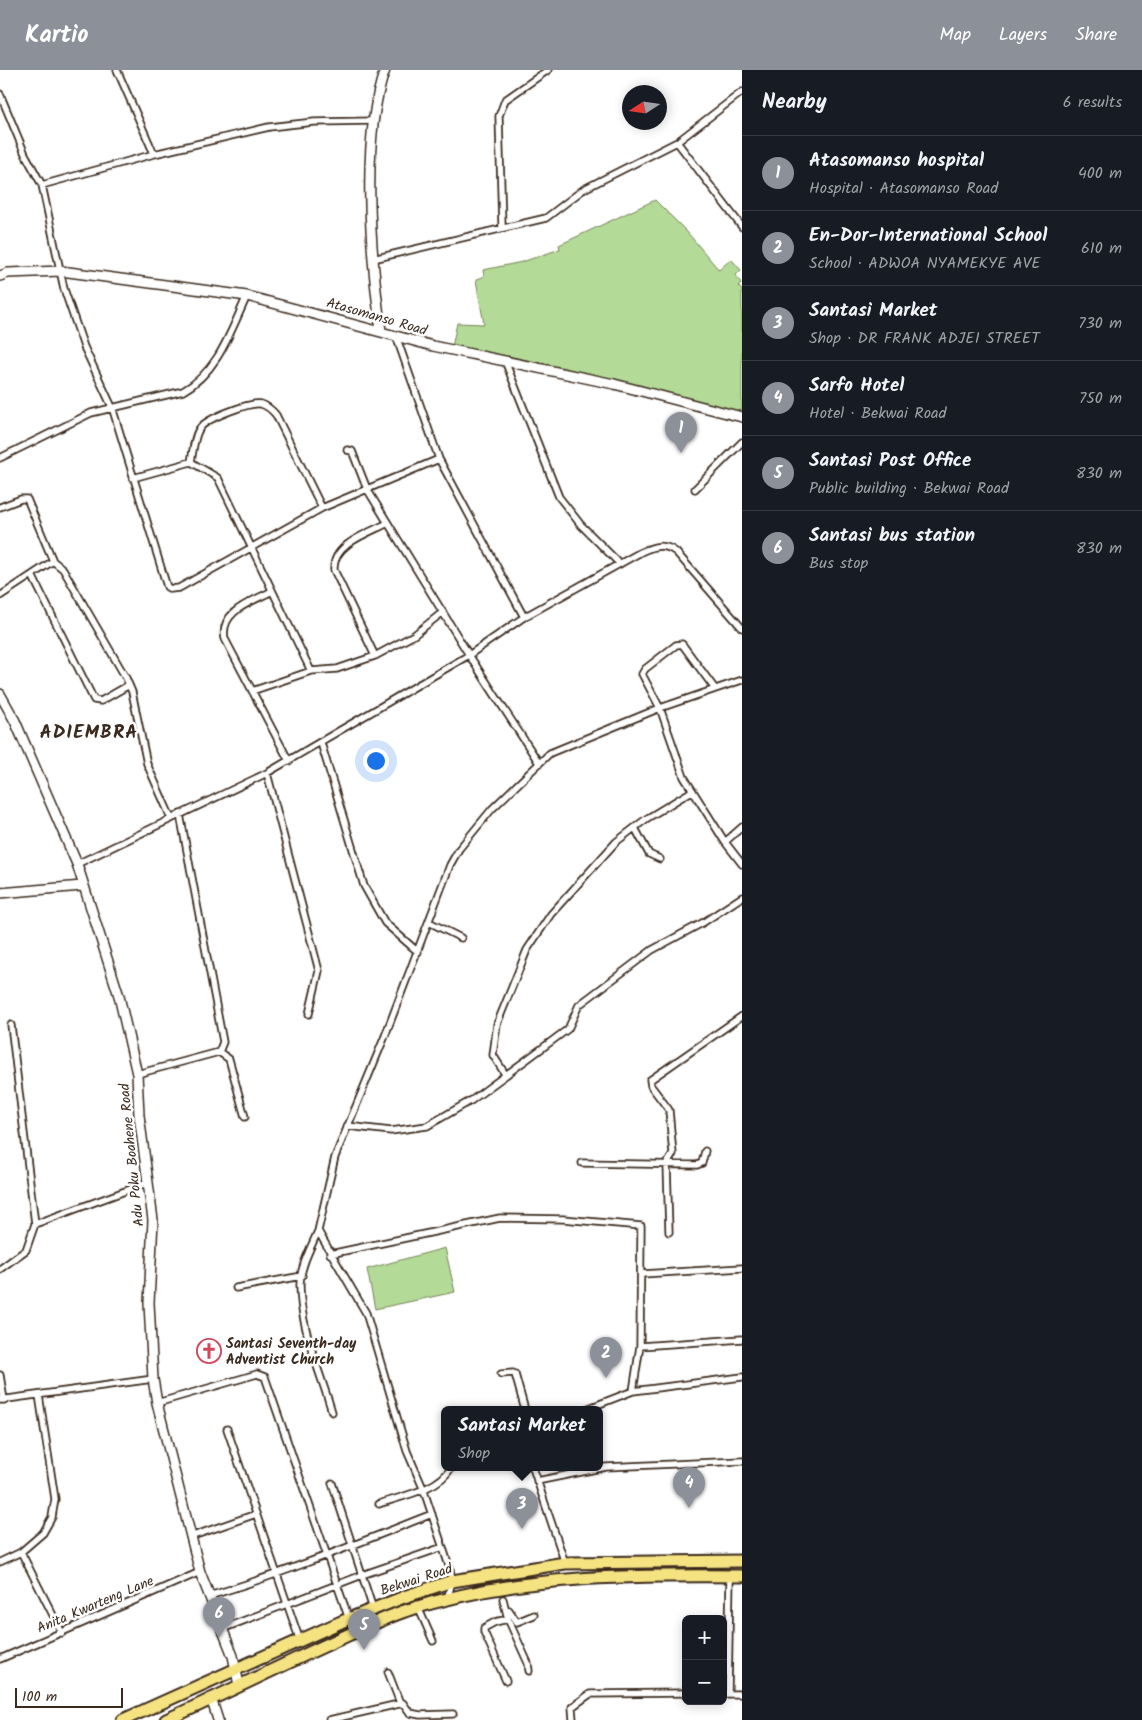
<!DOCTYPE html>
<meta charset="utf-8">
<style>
:root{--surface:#171b24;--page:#242831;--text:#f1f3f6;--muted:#9ea1a6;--line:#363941;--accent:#8c9099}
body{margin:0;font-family:Kalam,sans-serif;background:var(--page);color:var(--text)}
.controls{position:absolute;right:15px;bottom:15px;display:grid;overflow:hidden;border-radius:8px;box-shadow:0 2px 12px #0003}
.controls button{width:45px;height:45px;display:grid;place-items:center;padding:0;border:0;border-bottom:1px solid var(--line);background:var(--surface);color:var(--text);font:25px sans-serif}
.compass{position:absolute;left:622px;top:15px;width:45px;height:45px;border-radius:50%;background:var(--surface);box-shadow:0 2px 12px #0003;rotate:258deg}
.scale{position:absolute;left:15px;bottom:12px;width:108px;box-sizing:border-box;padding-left:5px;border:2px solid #3b2a1e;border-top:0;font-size:14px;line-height:18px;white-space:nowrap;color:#3b2a1e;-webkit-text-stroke:4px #fff;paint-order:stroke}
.you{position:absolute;left:375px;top:690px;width:18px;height:18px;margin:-12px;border:4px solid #fff;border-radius:50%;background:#1a73e8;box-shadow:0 0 0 8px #1a73e833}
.badge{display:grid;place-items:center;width:32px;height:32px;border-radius:50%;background:var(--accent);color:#fff;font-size:16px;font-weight:700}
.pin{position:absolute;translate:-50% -41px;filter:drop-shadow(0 1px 2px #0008)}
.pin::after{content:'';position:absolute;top:26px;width:18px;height:15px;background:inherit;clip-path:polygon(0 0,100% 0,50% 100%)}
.popup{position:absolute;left:441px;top:1336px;width:162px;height:65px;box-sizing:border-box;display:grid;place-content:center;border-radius:8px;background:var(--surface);filter:drop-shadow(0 1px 4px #0005);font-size:16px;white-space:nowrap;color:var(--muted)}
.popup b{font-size:19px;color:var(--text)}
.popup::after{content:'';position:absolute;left:50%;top:100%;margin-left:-10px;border:10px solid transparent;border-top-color:var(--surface)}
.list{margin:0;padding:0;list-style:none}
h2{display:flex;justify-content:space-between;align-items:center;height:65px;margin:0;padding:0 20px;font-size:21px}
h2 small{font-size:16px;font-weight:400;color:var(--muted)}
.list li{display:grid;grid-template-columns:32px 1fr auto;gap:15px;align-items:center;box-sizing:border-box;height:75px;padding:0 20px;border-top:1px solid var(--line)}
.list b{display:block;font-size:19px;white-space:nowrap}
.list p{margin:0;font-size:16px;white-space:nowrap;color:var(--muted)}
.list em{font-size:16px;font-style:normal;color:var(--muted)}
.map{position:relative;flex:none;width:742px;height:1650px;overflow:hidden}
header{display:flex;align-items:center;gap:30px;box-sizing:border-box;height:70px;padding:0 25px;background:var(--accent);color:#fff}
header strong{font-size:24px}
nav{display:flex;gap:28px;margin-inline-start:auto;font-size:18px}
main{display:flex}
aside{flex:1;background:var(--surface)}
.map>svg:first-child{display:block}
</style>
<header>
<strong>Kartio</strong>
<nav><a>Map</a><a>Layers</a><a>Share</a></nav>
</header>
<main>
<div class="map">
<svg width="742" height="1650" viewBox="0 0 742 1650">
<rect width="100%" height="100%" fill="#fff"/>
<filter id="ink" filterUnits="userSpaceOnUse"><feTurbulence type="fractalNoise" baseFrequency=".02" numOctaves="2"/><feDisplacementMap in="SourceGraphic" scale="10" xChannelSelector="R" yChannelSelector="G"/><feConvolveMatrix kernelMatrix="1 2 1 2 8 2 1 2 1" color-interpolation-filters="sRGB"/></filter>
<g filter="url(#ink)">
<!-- green -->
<path fill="#b3da96" stroke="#77825a" d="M 655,130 L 687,162 L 719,200 L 731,189 L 741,200 L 736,205 L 741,213 L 738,216 L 742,220 L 742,343 L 673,324 L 452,277 L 457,253 L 484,254 L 476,210 L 484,206 L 483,200 L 522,192 L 560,179 L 559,175 Z
M 445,1178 L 455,1222 L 375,1239 L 367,1199 Z"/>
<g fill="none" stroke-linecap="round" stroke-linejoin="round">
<defs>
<path id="street" d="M 117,0 L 154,84
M 0,24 L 25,84 L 42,115 L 64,219 L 84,277 L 112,337 L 167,517 L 171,519 L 179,518 L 322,438 L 439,389
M 677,72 L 742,157
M 42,115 L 154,84 L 269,57 L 314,52 L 374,51
M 502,157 L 499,46 L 505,30 L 548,0
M 373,189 L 546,148 L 584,119 L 677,72 L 742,22
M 505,291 L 559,427 L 581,455 L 620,494
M 347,380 L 352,381 L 367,419 L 469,585 L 539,693
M 0,388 L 91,343 L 183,321 C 218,302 231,260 247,226
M 191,392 C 193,382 194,365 200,358 C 207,348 250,332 261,334 C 268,336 272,340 276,345 L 322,438
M 133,408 L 191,392 L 218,408 L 311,601
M 695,419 L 742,372
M 0,437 L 21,429 L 27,429 L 53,491 L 63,499 L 126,608 L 132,622 L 147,694 L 171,748
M 32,505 L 94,630 L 101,631 L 129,615
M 272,521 C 252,532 219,541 225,569 L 289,691
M 0,526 L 53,491
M 524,547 L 641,482 C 654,476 664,473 676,482 L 742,558
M 375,586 L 334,500 C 332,474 369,463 388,453
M 715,619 L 682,574 L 676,575 L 645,599 L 642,604 L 660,638 L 684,707 L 725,772 L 742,794
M 252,621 L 311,601 L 337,599 L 375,586 L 414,565 L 443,542
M 321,673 L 364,816 L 385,853 L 418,882
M 267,703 L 319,901 L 309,944
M 180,744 L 223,972 L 219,982 L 229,989 L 245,1047
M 635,758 L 649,784 L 660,789
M 725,772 L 742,757
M 77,794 L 267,703 L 469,585 L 524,547 L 439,389 L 396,266
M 429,852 L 461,868
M 11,955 L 35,1154
M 137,1004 L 219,982
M 505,1004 L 493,985 L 497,954 L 527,880 L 551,844 L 616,772 L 646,749 L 692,721
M 347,1056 L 391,1061 L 427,1056 L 472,1030 L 568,959 L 579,935 L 652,880 L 704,852 L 742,827
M 582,1093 L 697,1095 L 702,1093 L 705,1081
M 318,1161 C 311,1177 300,1197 300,1215 C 300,1258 320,1301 332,1342
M 669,1162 L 667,1094 L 673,1084 L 669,1040 L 651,1016 L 650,1010 L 742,946
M 330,1184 L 500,1148 L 563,1149 L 641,1156 L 640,1276 L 633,1321
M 0,1199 L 26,1180 L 35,1154 L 147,1113
M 642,1204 L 742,1198
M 236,1218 L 302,1206
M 640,1276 L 742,1269
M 501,1304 L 513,1303 L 515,1304 L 525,1340
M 0,1305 L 4,1330
M 0,1330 L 153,1309
M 157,1333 L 257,1304 L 265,1307 L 349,1549
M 584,1340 L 633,1321 L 742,1307
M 227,1359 L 300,1571
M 533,1398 L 565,1493
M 537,1411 L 606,1397 L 742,1391
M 332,1413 L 373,1539
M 379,1434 C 402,1426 438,1420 451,1398
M 190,1467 L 256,1444
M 21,1482 L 62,1563
M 0,1492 L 21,1482 L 43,1463 L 52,1447 L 55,1429 L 39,1325
M 209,1526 C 285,1503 358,1473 432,1444
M 503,1529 L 508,1549 L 528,1593 L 529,1601
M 447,1530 L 452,1511 L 450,1499 L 423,1418 L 407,1381 L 366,1243 L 318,1161 L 335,1087 L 385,966 L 450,795 L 459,779 L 492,739 L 550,683 L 660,638 L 742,610
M 418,1537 L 433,1571
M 509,1540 L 517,1552 L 534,1545
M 222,1559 L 362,1505 L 443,1477
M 0,1589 L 200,1502
M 388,1602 L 400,1633
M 506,1611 L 484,1562 L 484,1558 L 495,1552 L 508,1549
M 723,1624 L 742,1624
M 728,1624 L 730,1506
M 329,1650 L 403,1633 L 410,1643 L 420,1645 L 453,1644
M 573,1650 L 572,1637 L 590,1624 L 686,1623"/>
<path id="secondary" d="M 0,206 L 8,203 L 61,201 L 247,226 L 433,276 L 614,314 L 742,347
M 381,261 C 371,188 360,69 385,0
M 0,624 L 15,651 L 77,794 L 119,926 L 137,1004 L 139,1045 L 153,1150 L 149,1233 L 153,1309 L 157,1333 L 200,1502 L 233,1586 L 239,1615
M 0,823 L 82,816
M 211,1628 L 218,1650"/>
<path id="highway" d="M 123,1650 L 341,1552 L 404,1527 L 452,1511 L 565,1493 L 742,1491
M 166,1650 C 219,1626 272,1600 324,1576 C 351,1564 380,1549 408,1540 C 516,1505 629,1505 742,1506"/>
</defs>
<!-- street casing -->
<use href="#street" stroke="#3b2a1e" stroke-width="9"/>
<!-- secondary casing -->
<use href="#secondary" stroke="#3b2a1e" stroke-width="12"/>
<!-- highway casing -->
<use href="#highway" stroke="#3b2a1e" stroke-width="15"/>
<!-- street -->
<use href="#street" stroke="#fff" stroke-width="5.5"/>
<!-- secondary -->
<use href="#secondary" stroke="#fff" stroke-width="9"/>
<!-- highway -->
<use href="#highway" stroke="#f5e382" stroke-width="11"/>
</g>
</g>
<!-- icons -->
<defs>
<symbol id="church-ring" viewBox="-11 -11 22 22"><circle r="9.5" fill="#fff" stroke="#d1495b" stroke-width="1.5"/><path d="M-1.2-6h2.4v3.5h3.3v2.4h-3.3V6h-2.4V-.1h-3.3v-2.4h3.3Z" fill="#d1495b"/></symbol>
</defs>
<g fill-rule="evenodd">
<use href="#church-ring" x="195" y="1267" width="28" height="28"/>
</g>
<g text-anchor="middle" stroke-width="5" stroke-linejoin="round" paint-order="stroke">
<!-- street labels -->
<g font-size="14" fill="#3b2a1e" stroke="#fff">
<text transform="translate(377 246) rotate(16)" y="5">Atasomanso Road</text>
<text transform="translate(131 1085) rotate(-96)" y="5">Adu Poku Boahene Road</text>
<text transform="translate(416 1509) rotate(-18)" y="5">Bekwai Road</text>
<text transform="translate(95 1534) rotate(-23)" y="5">Anita Kwarteng Lane</text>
</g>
<!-- poi labels -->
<g font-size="14" font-weight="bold" fill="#3b2a1e" stroke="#fff" text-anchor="start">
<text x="226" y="1278">Santasi Seventh-day<tspan x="226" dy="16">Adventist Church</tspan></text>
</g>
<!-- district labels -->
<g font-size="19" font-weight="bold" letter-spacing="1" fill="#3b2a1e" stroke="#fff">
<text x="89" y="668">ADIEMBRA</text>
</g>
</g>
</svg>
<div class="controls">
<button>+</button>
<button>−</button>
</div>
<svg class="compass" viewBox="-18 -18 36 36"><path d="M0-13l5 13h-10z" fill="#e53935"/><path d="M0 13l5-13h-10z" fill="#9ea1a6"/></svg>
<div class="scale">100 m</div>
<div class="you"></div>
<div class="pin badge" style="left:681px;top:383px">1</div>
<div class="pin badge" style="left:606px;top:1308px">2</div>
<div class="pin badge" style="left:522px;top:1459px">3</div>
<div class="popup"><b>Santasi Market</b>Shop</div>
<div class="pin badge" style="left:689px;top:1438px">4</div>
<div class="pin badge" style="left:364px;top:1580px">5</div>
<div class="pin badge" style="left:219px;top:1568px">6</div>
</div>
<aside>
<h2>Nearby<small>6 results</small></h2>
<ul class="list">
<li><span class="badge">1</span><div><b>Atasomanso hospital</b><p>Hospital · Atasomanso Road</p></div><em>400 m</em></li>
<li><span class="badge">2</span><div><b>En-Dor-International School</b><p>School · ADWOA NYAMEKYE AVE</p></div><em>610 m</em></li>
<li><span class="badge">3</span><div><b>Santasi Market</b><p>Shop · DR FRANK ADJEI STREET</p></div><em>730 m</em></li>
<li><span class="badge">4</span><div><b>Sarfo Hotel</b><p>Hotel · Bekwai Road</p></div><em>750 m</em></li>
<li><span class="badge">5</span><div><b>Santasi Post Office</b><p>Public building · Bekwai Road</p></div><em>830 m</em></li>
<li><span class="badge">6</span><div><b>Santasi bus station</b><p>Bus stop</p></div><em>830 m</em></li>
</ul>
</aside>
</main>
